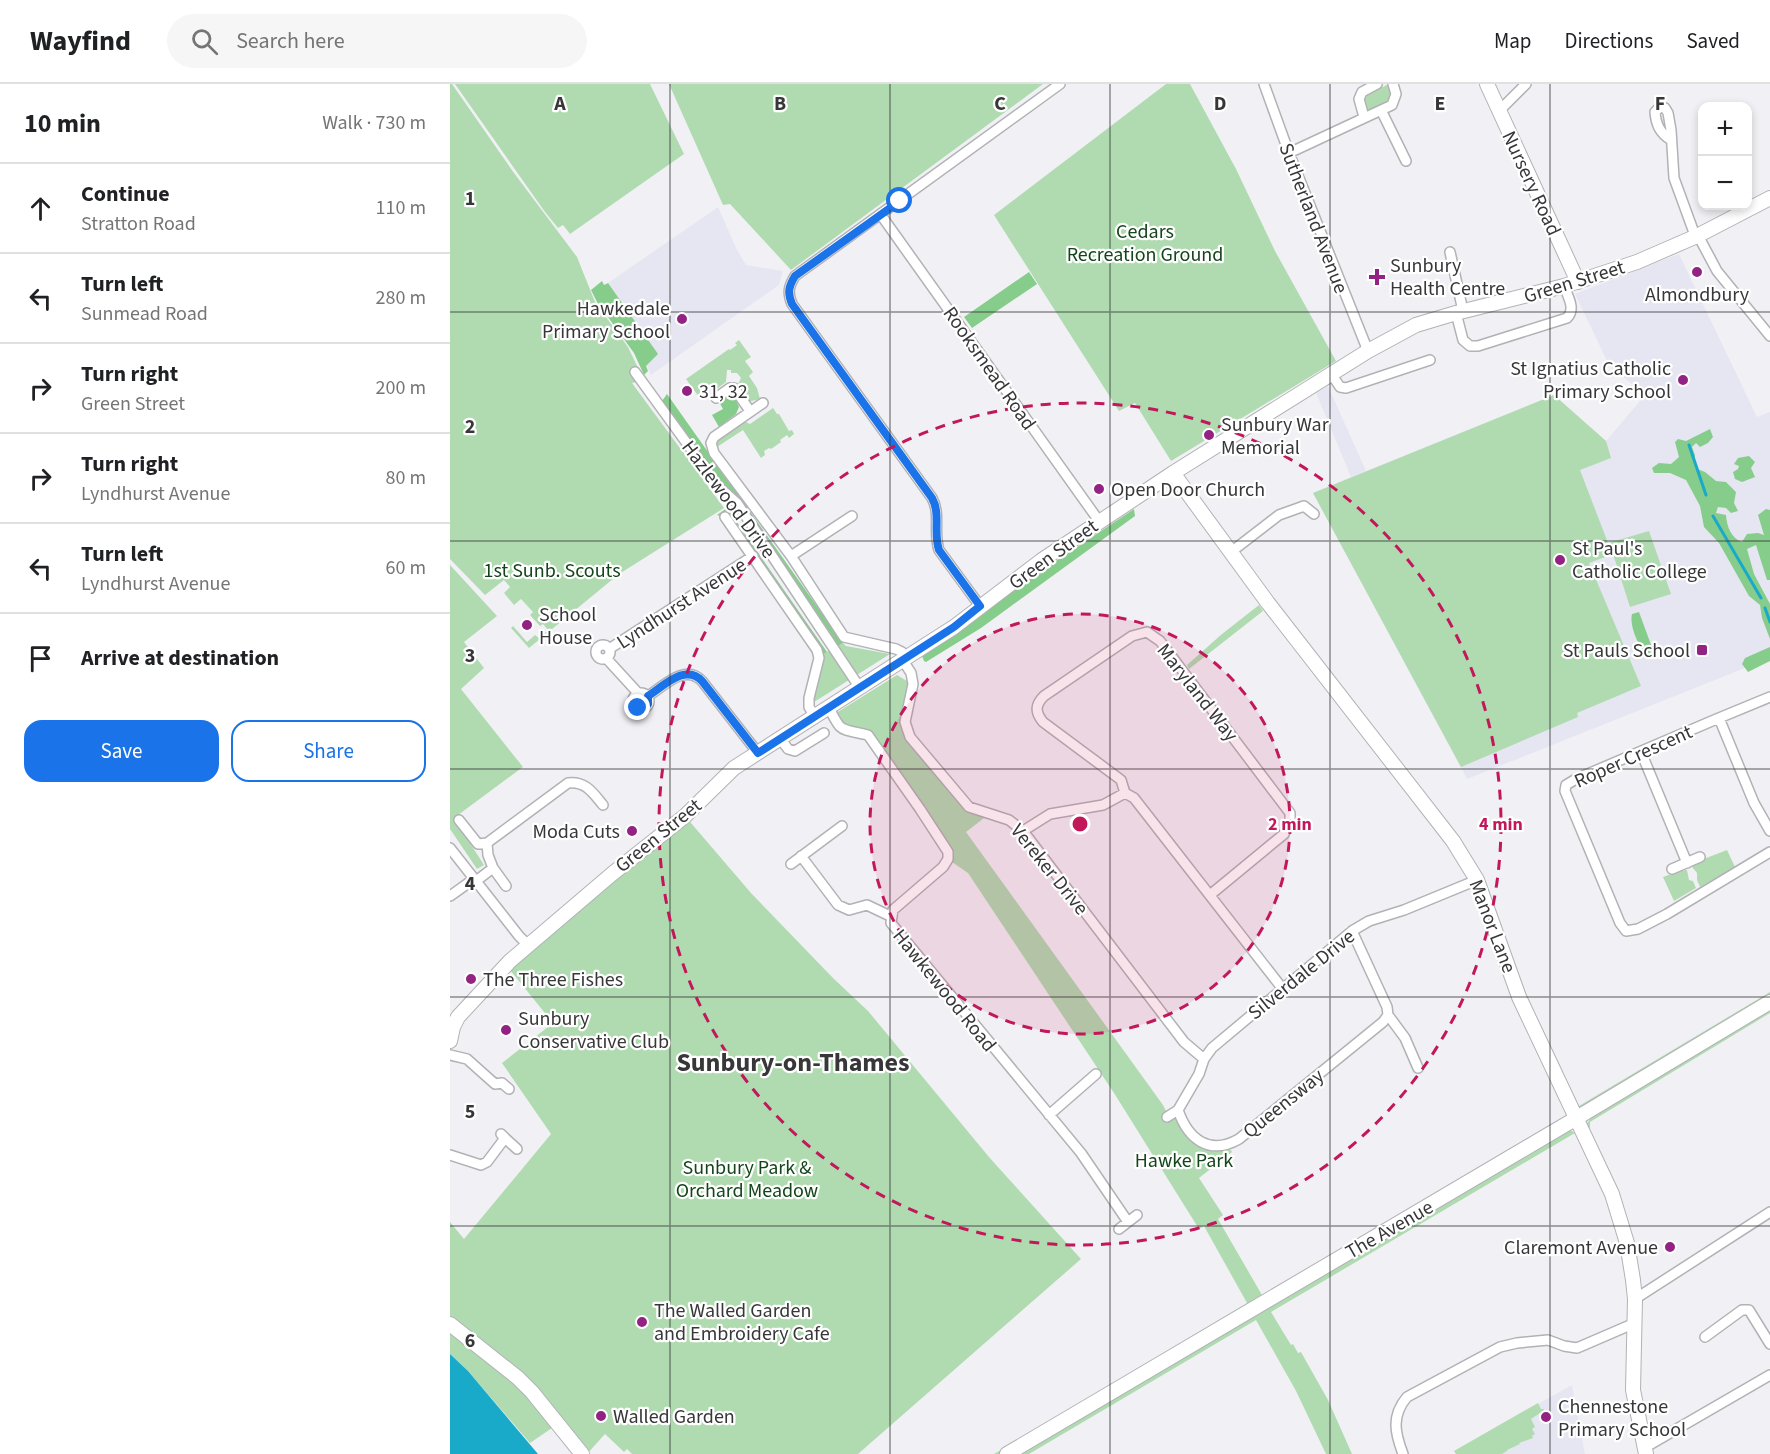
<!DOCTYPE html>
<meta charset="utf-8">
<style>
:root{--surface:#fff;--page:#f6f6f6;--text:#202124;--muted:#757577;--line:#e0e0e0;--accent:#1a73e8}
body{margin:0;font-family:"Source Sans 3",sans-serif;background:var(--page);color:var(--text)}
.controls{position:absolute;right:18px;top:18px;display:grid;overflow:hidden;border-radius:12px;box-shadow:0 3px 9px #0003}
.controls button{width:54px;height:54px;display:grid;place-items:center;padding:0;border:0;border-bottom:2px solid var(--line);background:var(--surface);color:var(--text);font:30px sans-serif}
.stop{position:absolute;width:18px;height:18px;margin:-14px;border:4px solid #1a73e8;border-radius:50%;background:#fff}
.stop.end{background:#1a73e8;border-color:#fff;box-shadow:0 2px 6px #0008}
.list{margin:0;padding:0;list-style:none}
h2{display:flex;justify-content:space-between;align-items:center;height:78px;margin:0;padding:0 24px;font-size:26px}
h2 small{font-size:20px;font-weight:400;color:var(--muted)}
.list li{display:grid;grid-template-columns:39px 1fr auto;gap:18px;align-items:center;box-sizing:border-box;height:90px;padding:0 24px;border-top:2px solid var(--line)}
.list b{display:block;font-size:22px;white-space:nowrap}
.list p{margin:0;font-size:20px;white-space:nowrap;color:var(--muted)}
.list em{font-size:20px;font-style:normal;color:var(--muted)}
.actions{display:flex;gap:12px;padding:18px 24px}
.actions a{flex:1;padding:14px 0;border:2px solid var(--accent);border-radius:18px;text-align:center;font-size:21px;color:var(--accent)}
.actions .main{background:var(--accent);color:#fff}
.icon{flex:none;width:33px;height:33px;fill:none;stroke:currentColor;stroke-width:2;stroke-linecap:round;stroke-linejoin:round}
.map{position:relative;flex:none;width:1320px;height:1370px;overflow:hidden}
header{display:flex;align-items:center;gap:36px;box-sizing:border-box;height:84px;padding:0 30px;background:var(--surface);border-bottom:2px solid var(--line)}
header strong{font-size:28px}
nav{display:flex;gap:33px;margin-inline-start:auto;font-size:21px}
.search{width:420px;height:54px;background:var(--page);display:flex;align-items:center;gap:15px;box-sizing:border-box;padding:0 21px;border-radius:33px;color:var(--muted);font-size:22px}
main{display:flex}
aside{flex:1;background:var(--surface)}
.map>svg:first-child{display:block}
</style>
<header>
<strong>Wayfind</strong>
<div class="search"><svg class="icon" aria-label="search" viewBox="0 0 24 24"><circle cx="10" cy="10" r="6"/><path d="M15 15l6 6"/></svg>Search here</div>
<nav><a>Map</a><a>Directions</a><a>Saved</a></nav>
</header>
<main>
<aside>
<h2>10 min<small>Walk · 730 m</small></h2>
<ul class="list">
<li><svg class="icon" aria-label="ahead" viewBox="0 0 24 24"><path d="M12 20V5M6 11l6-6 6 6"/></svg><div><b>Continue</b><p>Stratton Road</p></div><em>110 m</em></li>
<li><svg class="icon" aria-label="left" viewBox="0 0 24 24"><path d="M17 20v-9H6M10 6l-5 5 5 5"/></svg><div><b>Turn left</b><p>Sunmead Road</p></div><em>280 m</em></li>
<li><svg class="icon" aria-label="right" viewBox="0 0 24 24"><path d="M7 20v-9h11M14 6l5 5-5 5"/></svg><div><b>Turn right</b><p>Green Street</p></div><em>200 m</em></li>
<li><svg class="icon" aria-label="right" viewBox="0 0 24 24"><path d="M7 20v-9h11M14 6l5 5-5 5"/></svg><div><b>Turn right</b><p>Lyndhurst Avenue</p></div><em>80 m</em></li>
<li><svg class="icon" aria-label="left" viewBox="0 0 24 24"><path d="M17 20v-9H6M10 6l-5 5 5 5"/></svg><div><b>Turn left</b><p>Lyndhurst Avenue</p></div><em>60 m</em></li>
<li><svg class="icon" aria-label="arrive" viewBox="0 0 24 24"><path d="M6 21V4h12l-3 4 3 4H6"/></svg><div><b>Arrive at destination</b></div></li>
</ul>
<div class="actions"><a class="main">Save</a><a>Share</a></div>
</aside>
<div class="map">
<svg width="1320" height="1370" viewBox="0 0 1320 1370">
<rect width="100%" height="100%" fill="#f1f1f5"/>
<!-- built -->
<path fill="#e5e6f1" d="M 268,123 L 287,166 L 296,181 L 333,187 L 329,201 L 201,291 L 158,199 Z
M 1229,170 L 1307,333 L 1320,328 L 1320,574 L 1017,695 L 863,409 L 901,393 L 866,309 L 878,302 L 916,387 L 1104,311 L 1156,357 L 1195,311 L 1159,281 L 1125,210 Z
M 1122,1301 L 1135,1370 L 1006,1370 L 1004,1367 Z"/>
<!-- green -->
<path fill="#b0dbb1" d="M 0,0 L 2,0 L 64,89 L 127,173 L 145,218 L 178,263 L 189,286 L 191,297 L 182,299 L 274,424 L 169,490 L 79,564 L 61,544 L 63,542 L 77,558 L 85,551 L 89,554 L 98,546 L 93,540 L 90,542 L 80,531 L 83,528 L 71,515 L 64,521 L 54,509 L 60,503 L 54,496 L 35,511 L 0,475 Z
M 5,0 L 200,0 L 234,70 L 120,150 L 113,141 L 108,144 L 95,128 Z
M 219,0 L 593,0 L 341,186 L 280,120 L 273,121 Z
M 716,0 L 740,0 L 786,85 L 825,167 L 886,277 L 721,377 L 685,319 L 669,327 L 544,131 Z
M 937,1 L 942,4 L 942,17 L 918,28 L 913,18 L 914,11 Z
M 289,256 L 301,273 L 295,277 L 303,288 L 299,292 L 307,304 L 310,315 L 297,318 L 287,302 L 291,294 L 287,289 L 281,289 L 281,286 L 277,286 L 276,298 L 264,307 L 261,304 L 249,313 L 236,295 L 279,265 L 280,266 L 287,261 L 285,259 Z
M 1104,311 L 1156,357 L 1161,374 L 1130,386 L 1158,459 L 1199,447 L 1221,510 L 1180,523 L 1163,470 L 1139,479 L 1191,602 L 1127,629 L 1128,633 L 1011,683 L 863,409 Z
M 323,324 L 327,330 L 329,330 L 339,347 L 342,346 L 344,350 L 339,354 L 337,351 L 330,356 L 331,358 L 321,365 L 319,364 L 314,367 L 315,371 L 311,374 L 293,346 L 267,363 L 268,353 L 294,337 L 300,340 Z
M 0,481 L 47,532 L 14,558 L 34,584 L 11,605 L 73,683 L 4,734 L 34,781 L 27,785 L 0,745 Z
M 809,521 L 813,527 L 739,585 L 737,581 L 772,550 Z
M 393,559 L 396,562 L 440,570 L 361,620 L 371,571 Z
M 447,591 L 457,597 L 459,601 L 451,638 L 456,655 L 517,726 L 534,734 L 516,748 L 713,1021 L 720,1035 L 725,1034 C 741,1053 754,1066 781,1066 L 782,1068 L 749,1094 L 773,1131 L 768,1135 L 812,1211 L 1112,1034 L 1114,1037 L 552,1370 L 544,1370 L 797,1219 L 754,1142 L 749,1145 L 664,1009 L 518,789 L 502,778 L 501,766 L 422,650 L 394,644 L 386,629 Z
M 235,732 L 301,809 L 383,894 L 418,927 L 539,1073 L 631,1175 L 408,1370 L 182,1370 L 177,1365 L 174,1368 L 155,1350 L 137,1370 L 82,1308 L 0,1240 L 0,1138 L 14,1155 L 101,1050 L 52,979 L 103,939 L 56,881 Z
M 1277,766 L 1285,783 L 1250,803 L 1247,796 L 1247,789 L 1242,783 L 1251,776 Z
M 1237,786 L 1239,796 L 1243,797 L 1246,804 L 1224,817 L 1213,793 L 1229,787 Z
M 1320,908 L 1320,914 L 1131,1027 L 1123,1020 L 1129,1022 Z
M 1320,926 L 1320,929 L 1140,1038 L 1140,1046 L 1137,1048 L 1136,1041 L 1140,1035 Z
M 1120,1046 L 1125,1049 L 821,1228 L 841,1261 L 843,1260 L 848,1269 L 851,1268 L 878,1316 L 902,1370 L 876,1370 L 846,1307 L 806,1236 L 579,1370 L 570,1370 Z
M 0,1244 L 76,1308 L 102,1344 L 80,1359 L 18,1287 L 0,1270 Z
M 1088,1319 L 1091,1325 L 1094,1325 L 1093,1329 L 1090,1329 L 1081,1335 L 1085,1343 L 1082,1345 L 1085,1350 L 1082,1352 L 1083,1354 L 1069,1359 L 1070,1360 L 1057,1366 L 1057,1367 L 1052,1370 L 1006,1370 L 1004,1367 Z"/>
<!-- forest -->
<path fill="#86cd8b" d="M 579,188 L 587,200 L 522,244 L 514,233 Z
M 152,197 L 154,201 L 158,199 L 208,270 L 196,282 L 198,287 L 194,291 L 184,269 L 147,218 L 141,206 Z
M 217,310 L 393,559 L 388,562 L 289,416 L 272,399 L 212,317 Z
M 275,314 L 286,316 L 289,323 L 286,330 L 269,343 L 262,331 L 273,325 L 269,318 Z
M 1260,345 L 1263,353 L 1258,359 L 1250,363 L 1246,359 L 1242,363 L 1245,371 L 1245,384 L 1255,388 L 1266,397 L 1276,398 L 1286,408 L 1284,419 L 1288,427 L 1281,429 L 1276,424 L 1268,423 L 1266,429 L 1276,431 C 1277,443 1281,454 1292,458 L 1297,450 L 1308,449 L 1314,451 L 1308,431 L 1316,425 L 1320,426 L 1320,496 L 1317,496 L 1306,461 L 1297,465 L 1304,490 L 1320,520 L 1320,555 L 1312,534 L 1310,521 L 1299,512 L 1269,459 L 1254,443 L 1250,422 L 1236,396 L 1220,389 L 1204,389 L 1202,384 L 1209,379 L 1221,380 L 1229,373 L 1225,358 L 1228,355 L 1236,357 Z
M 1299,372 L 1305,378 L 1301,384 L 1305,393 L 1292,398 L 1285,395 L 1283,388 L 1288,385 L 1289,382 L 1284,380 L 1288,374 Z
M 277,424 L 377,568 L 371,571 L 278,435 L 267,431 Z
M 684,425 L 685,432 L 531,544 L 476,578 L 474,577 L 472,572 L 588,489 Z
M 1189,528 L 1204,569 L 1198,573 C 1189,564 1179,542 1182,530 Z
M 1320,563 L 1320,577 L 1298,588 L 1292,580 L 1295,574 Z"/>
<!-- water -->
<path fill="#19aac9" d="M 0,1270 L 18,1287 L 88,1370 L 0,1370 Z"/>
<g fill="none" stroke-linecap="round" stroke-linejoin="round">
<!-- stream -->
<path stroke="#19aac9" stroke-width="3" d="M 1239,361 L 1256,411
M 1263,432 L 1311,514
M 1315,524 L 1320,538"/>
<defs>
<path id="street" d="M 814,0 L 839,69 L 918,267
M 931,26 L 956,77
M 1049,27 L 1076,0
M 914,33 L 909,15 L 912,8 L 927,0
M 1221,56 C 1210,49 1206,41 1205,28 L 1210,23 L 1215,24 L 1218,29 L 1221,46 L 1224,94 L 1243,146 L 1251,157 L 1267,187 L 1320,252
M 839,69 L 942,21 L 946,10 L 943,0
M 431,131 L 649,437
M 1000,168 L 1013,227
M 1006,229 L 1013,256 L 1020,262 L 1028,262 L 1117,234 C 1126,225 1118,213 1114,202
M 185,288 L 268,402 L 287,419 L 410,604
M 882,291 L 890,303 L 896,304 L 980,276
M 266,314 L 280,304 L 284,304 L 300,327
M 313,319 L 264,353 L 261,359 L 264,369 L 341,472 L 394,553 L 446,565 L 452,568 L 455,573
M 275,433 L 367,566 L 369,574 L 359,614 L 359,623 L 364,631
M 781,468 L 829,431 L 854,422 L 864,430
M 341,472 L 402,432
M 530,522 L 489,466 C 483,449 491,430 482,414 L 342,220 C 337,208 339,202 345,192 L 610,0
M146 568a7 7 0 1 1 14 0a7 7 0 1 1-14 0Z
M 159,565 L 303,472
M 156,574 L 188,609
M 452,575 L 461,589 L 463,600 L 455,638 L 460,653 L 519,723 L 559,736 L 573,747 L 734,958 L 754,975
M183 617a8 8 0 1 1 16 0a8 8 0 1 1-16 0Z
M 198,612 C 214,602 235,579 252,597 L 308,669
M 378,622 C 392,650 389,644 418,651 L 470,725 L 498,768 L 498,775 L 493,783 L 443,826 L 441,839 L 631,1069 L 678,1138
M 1269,634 L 1320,613
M 329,653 L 338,665 L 345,667 L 374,649
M 1191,668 L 1237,779
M 675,709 L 671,696 L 593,638 C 585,628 585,621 594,612 L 682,552 L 697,548 L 710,557 L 840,729 L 840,737 L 834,750 L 760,811
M 9,736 L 28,760 L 37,759
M 573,747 L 600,730 L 653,721 L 675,709 L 684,714 L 832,904
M 1320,747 L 1304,719 L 1269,634 L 1126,695 L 1116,701 L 1115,707 L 1170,839 L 1176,847 L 1188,845 L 1217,830 L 1320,768
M 0,764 L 69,852 L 78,861
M 351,772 L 388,821 L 399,826 L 417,821 L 440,832
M 341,780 L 392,742
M 43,784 L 38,771 L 37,759 L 118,699 C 136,697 143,709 153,721
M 1222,785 L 1250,773
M 26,797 L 43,784 L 56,802
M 0,812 L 24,795
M 902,847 L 937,923 L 938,931 L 933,938 L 789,1055 C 759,1072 738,1055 728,1026 L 749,990 L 754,975 L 762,964 L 902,847 L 919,837 L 954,826 L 1027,796
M 938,931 L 955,954 L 968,984
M 0,971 L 17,975 L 45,1000 L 52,999 L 59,1005
M 599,1031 L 646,990
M 717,1033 L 728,1026
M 55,1054 L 67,1065
M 0,1071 L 31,1081 L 37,1078 L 55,1054 L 51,1050
M 669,1145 L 687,1131
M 1185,1215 L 1320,1128
M 1255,1253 L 1292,1226 L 1299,1226 L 1320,1260
M 1194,1364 L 1320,1291
M 953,1370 C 945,1349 941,1332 957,1313 L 1050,1263 L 1067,1259 L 1098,1256 L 1114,1262 L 1127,1264 L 1185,1239"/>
<path id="secondary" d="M 1037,0 L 1128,198
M 723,389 L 818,519 L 1003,757 L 1027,796 L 1069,913 L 1162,1110 L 1177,1159 L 1183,1196 L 1185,1215 L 1183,1306 L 1196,1370
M 0,957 L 3,943 L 8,933 L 60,877 L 162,790 L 235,732 L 284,684 L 504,543 L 592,476 L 723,389 L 918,267 L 966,241 L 1006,229 L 1114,202 L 1187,178 L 1247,152 L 1320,114
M 0,1240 L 68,1294 L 82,1308 L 132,1370
M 557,1370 L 1125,1035 L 1320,918"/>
</defs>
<!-- street casing -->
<use href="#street" stroke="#b2b2b6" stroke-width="12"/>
<!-- secondary casing -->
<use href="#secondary" stroke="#b2b2b6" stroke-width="16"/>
<!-- street -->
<use href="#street" stroke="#fff" stroke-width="9"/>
<!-- secondary -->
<use href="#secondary" stroke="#fff" stroke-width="14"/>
</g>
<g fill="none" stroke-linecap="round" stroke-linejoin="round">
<!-- route -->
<path stroke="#1a73e8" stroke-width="8" d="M 188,624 L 195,623 L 198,620 L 198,612 C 214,602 235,579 252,597 L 308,669 L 504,543 L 530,522 L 489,466 C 483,449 491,430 482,414 L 342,220 C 337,208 339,202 345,192 L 450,117"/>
</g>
<!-- grid -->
<path fill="none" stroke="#373739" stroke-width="1.5" stroke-opacity="0.55" d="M 220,0 L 220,1370M 440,0 L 440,1370M 660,0 L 660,1370M 880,0 L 880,1370M 1100,0 L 1100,1370M 0,228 L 1320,228M 0,457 L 1320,457M 0,685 L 1320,685M 0,913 L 1320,913M 0,1142 L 1320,1142"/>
<!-- distance rings -->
<circle cx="630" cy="740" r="210" fill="#c2185b" fill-opacity=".12"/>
<g fill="none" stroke="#c2185b" stroke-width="3" stroke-dasharray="10 8">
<circle cx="630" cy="740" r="210"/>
<circle cx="630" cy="740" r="421"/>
</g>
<!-- markers -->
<g fill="#932383" stroke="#fff" stroke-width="2">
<circle cx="1247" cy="188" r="6"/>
<path d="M924 184h6v6h6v6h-6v6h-6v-6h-6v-6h6z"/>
<circle cx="232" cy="235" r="6"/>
<circle cx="1233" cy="296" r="6"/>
<circle cx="237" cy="307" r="6"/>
<circle cx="759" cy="351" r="6"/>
<circle cx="649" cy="405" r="6"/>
<circle cx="1110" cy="476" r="6"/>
<circle cx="77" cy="541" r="6"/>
<rect x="1246" y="560" width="12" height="12" rx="3"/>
<circle cx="182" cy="747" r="6"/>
<circle cx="21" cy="895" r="6"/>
<circle cx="56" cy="946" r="6"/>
<circle cx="1220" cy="1163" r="6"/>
<circle cx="192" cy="1238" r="6"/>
<circle cx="151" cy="1332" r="6"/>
<circle cx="1096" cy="1333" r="6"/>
</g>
<g text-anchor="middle" stroke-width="4.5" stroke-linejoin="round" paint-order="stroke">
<!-- street labels -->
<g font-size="20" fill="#373739" stroke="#fff">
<text transform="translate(1082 99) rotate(65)" y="7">Nursery Road</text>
<text transform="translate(864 134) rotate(69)" y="7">Sutherland Avenue</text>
<text transform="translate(1124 197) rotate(-17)" y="7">Green Street</text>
<text transform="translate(540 284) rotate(55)" y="7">Rooksmead Road</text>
<text transform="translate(279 415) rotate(53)" y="7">Hazlewood Drive</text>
<text transform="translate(603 470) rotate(-36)" y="7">Green Street</text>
<text transform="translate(231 519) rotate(-33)" y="7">Lyndhurst Avenue</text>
<text transform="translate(748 608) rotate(52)" y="7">Maryland Way</text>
<text transform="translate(1183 672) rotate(-24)" y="7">Roper Crescent</text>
<text transform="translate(208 751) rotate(-39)" y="7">Green Street</text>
<text transform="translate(600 785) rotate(51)" y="7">Vereker Drive</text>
<text transform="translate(1043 842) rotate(69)" y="7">Manor Lane</text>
<text transform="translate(851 890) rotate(-39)" y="7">Silverdale Drive</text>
<text transform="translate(495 906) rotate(51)" y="7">Hawkewood Road</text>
<text transform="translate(833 1019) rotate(-39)" y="7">Queensway</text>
<text transform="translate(939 1145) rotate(-30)" y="7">The Avenue</text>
</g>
<!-- park labels -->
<g font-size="20" fill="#13451a" stroke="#fff">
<text x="695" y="154">Cedars<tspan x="695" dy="23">Recreation Ground</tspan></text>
<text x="102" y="493">1st Sunb. Scouts</text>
<text x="734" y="1083">Hawke Park</text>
<text x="297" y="1090">Sunbury Park &amp;<tspan x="297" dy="23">Orchard Meadow</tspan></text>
</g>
<!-- poi labels -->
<g font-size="20" fill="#373739" stroke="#fff" text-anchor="start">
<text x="940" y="188">Sunbury<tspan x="940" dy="23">Health Centre</tspan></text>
<text x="1247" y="217" text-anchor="middle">Almondbury</text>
<text x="220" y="231" text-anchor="end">Hawkedale<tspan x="220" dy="23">Primary School</tspan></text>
<text x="1221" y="291" text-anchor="end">St Ignatius Catholic<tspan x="1221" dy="23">Primary School</tspan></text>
<text x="249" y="314">31, 32</text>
<text x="771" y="347">Sunbury War<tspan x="771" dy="23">Memorial</tspan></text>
<text x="661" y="412">Open Door Church</text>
<text x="1122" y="471">St Paul's<tspan x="1122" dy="23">Catholic College</tspan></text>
<text x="89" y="537">School<tspan x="89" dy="23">House</tspan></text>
<text x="1240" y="573" text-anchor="end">St Pauls School</text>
<text x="170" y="754" text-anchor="end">Moda Cuts</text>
<text x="33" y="902">The Three Fishes</text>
<text x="68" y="941">Sunbury<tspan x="68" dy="23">Conservative Club</tspan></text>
<text x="1208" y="1170" text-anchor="end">Claremont Avenue</text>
<text x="204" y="1233">The Walled Garden<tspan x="204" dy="23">and Embroidery Cafe</tspan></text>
<text x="1108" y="1329">Chennestone<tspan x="1108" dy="23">Primary School</tspan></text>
<text x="163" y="1339">Walled Garden</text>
</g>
<!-- district labels -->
<g font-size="26" font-weight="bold" fill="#373739" stroke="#fff">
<text x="343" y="987">Sunbury-on-Thames</text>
</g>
</g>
<g font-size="20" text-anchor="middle" font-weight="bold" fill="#373739" stroke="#fff" stroke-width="4.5" stroke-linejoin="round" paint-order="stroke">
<text x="110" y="26">A</text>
<text x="330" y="26">B</text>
<text x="550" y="26">C</text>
<text x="770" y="26">D</text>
<text x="990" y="26">E</text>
<text x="1210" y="26">F</text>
<text x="20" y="121">1</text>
<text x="20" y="349">2</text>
<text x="20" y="578">3</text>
<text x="20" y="806">4</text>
<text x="20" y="1034">5</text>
<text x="20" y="1263">6</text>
</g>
<circle cx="630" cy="740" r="9" fill="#c2185b" stroke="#fff" stroke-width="3"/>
<g font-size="18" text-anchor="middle" font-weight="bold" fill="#c2185b" stroke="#fff" stroke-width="4.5" stroke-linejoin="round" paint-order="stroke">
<text x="840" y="746">2 min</text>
<text x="1051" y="746">4 min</text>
</g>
</svg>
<div class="controls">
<button>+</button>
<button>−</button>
</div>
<div class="stop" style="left:450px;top:117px"></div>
<div class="stop end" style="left:188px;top:624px"></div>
</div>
</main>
